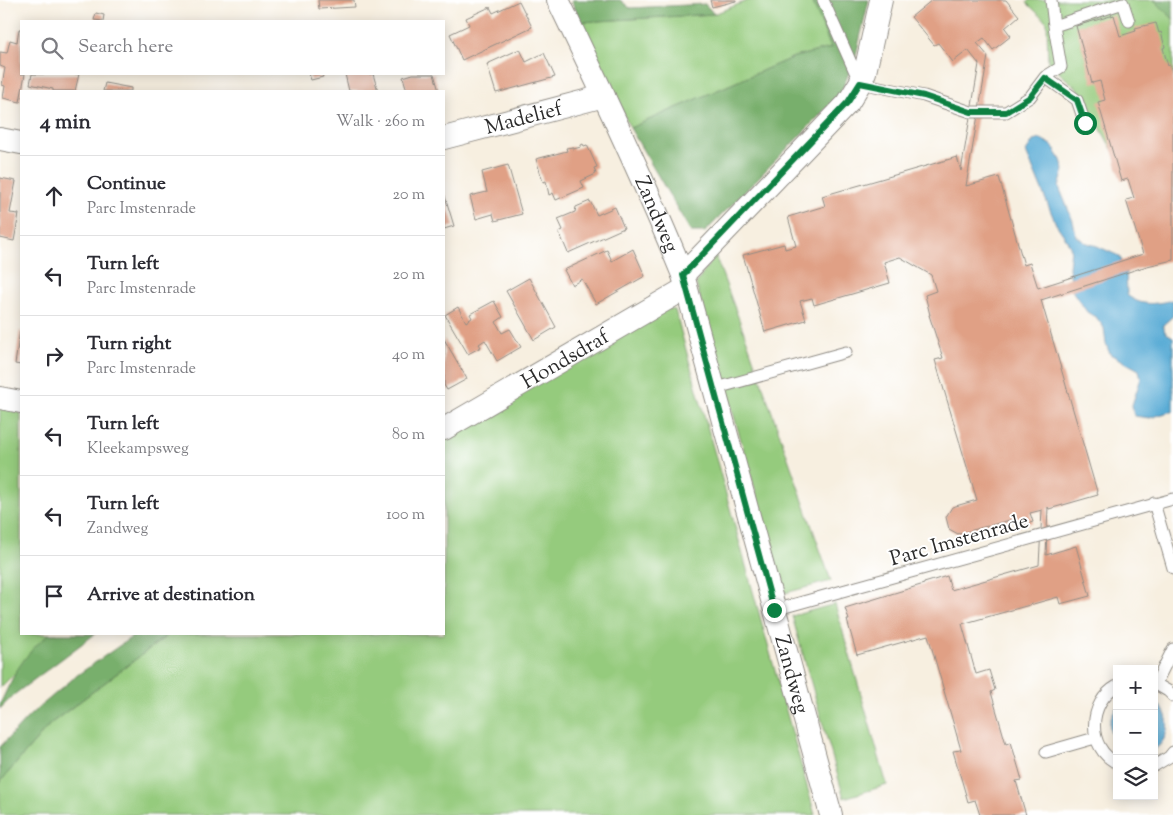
<!DOCTYPE html>
<meta charset="utf-8">
<style>
:root{--surface:#fff;--page:#f7f7f7;--text:#2b2b33;--muted:#7c7c81;--line:#e1e1e2}
body{margin:0;font-family:"Sorts Mill Goudy",serif;background:var(--page);color:var(--text)}
.controls{position:absolute;right:15px;bottom:15px;display:grid;overflow:hidden;border-radius:0px;box-shadow:0 2px 12px #0003}
.controls button{width:45px;height:45px;display:grid;place-items:center;padding:0;border:0;border-bottom:1px solid var(--line);background:var(--surface);color:var(--text);font:25px sans-serif}
.stop{position:absolute;width:15px;height:15px;margin:-11px;border:4px solid #0b8043;border-radius:50%;background:#fff}
.stop.end{background:#0b8043;border-color:#fff;box-shadow:0 1px 5px #0008}
.list{margin:0;padding:0;list-style:none}
h2{display:flex;justify-content:space-between;align-items:center;height:65px;margin:0;padding:0 20px;font-size:21px}
h2 small{font-size:16px;font-weight:400;color:var(--muted)}
.list li{display:grid;grid-template-columns:32px 1fr auto;gap:15px;align-items:center;box-sizing:border-box;height:80px;padding:0 20px;border-top:1px solid var(--line)}
.list b{display:block;font-size:19px;white-space:nowrap}
.list p{margin:0;font-size:16px;white-space:nowrap;color:var(--muted)}
.list em{font-size:16px;font-style:normal;color:var(--muted)}
.icon{flex:none;width:28px;height:28px;fill:none;stroke:currentColor;stroke-width:2;stroke-linecap:round;stroke-linejoin:round}
.map{position:relative;flex:none;width:1173px;height:815px;overflow:hidden}
.search{position:absolute;background:var(--surface);box-shadow:0 2px 12px #0003;left:20px;top:20px;width:425px;height:55px;display:flex;align-items:center;gap:12px;box-sizing:border-box;padding:0 18px;border-radius:0px;color:var(--muted);font-size:19px}
.panel{position:absolute;background:var(--surface);box-shadow:0 2px 12px #0003;left:20px;top:90px;width:425px;height:545px;border-radius:0px}
.map>svg:first-child{display:block}
</style>
<div class="map">
<svg width="1173" height="815" viewBox="0 0 1173 815">
<rect width="100%" height="100%" fill="#fff"/>
<filter id="ink" filterUnits="userSpaceOnUse"><feTurbulence type="fractalNoise" baseFrequency=".02" numOctaves="2"/><feDisplacementMap in="SourceGraphic" scale="10" xChannelSelector="R" yChannelSelector="G"/><feConvolveMatrix kernelMatrix="1 2 1 2 8 2 1 2 1" color-interpolation-filters="sRGB"/></filter>
<filter id="wash" filterUnits="userSpaceOnUse"><feTurbulence type="fractalNoise" baseFrequency=".0096" numOctaves="4" result="noise"/><feDisplacementMap in="SourceGraphic" scale="20" xChannelSelector="R" yChannelSelector="G"/><feGaussianBlur stdDeviation="1.12" result="paint"/><feColorMatrix in="noise" values="0 0 0 0 0 0 0 0 0 0 0 0 0 0 0 0 0 1.4 0 .05"/><feComposite in="paint" operator="in"/></filter>
<g filter="url(#wash)">
<rect width="100%" height="100%" fill="#f7efe0"/>
<!-- green -->
<path fill="#95cb7d" stroke="#607b54" d="M 749,0 L 812,0 L 831,48 L 794,57 L 630,128 L 581,22 L 714,14 Z
M 1029,0 L 1158,0 L 1173,18 L 1173,235 L 1122,167 L 1079,90 L 1048,63 L 1047,22 L 1027,3 Z
M 715,255 L 746,338 L 831,581 L 785,593 L 696,284 Z
M 667,308 L 675,310 L 815,815 L 0,815 L 0,782 L 50,724 L 169,634 L 444,634 L 444,437 Z
M 0,406 L 21,413 L 21,634 L 57,634 L 51,637 L 0,688 Z
M 835,604 L 887,785 L 844,798 L 792,616 Z"/>
<!-- forest -->
<path fill="#78af6c" stroke="#526d4c" d="M 571,0 L 620,0 L 630,8 L 705,4 L 714,14 L 581,22 Z
M 812,0 L 869,0 L 856,55 L 840,95 L 705,232 L 691,232 L 630,128 L 794,57 L 831,48 Z
M 1154,0 L 1173,0 L 1173,19 Z
M 49,634 L 95,634 L 15,694 L 0,709 L 0,704 C 14,674 23,655 49,634 Z
M 136,634 L 169,634 L 50,724 L 0,782 L 0,747 L 29,716 L 76,676 Z"/>
<!-- water -->
<path fill="#5aacd5" stroke="#426c80" d="M 1041,139 L 1052,145 L 1061,160 L 1064,170 L 1059,187 L 1073,221 L 1076,235 L 1084,242 L 1097,246 L 1119,256 L 1126,268 L 1127,295 C 1142,307 1155,304 1173,300 L 1173,316 L 1163,325 L 1165,332 L 1173,337 L 1173,412 L 1169,412 L 1150,418 L 1134,416 L 1132,405 L 1141,378 L 1139,370 L 1110,354 L 1106,344 L 1104,328 L 1097,318 L 1087,312 L 1073,292 L 1069,268 L 1071,249 L 1067,240 L 1056,224 L 1026,152 L 1033,141 Z
M 1154,701 C 1173,713 1171,738 1154,750 Z
M 1117,707 L 1117,745 C 1108,732 1107,720 1117,707 Z"/>
<g id="blocks">
<!-- building -->
<path fill="#e0a085" d="M 318,0 L 354,0 L 355,7 L 319,9 Z
M 710,0 L 736,0 L 736,1 L 712,7 Z
M 932,0 L 1006,0 L 1019,16 L 1005,28 L 1011,36 L 993,50 L 984,38 L 977,43 L 988,56 L 966,186 L 999,177 L 1024,265 L 1030,263 L 1038,288 L 1143,254 L 1126,200 L 1134,198 L 1128,179 L 1121,181 L 1098,102 L 1105,100 L 1100,81 L 1092,83 L 1076,26 L 1114,15 L 1120,36 L 1136,31 L 1135,28 L 1156,23 L 1159,33 L 1161,32 L 1165,47 L 1163,48 L 1168,66 L 1170,65 L 1173,75 L 1173,260 L 1147,266 L 1041,300 L 1098,495 L 1049,509 L 1048,507 L 1046,555 L 1076,546 L 1090,596 L 1060,604 L 1058,597 L 962,624 L 976,674 L 989,670 L 995,690 L 991,692 L 1006,744 L 1011,742 L 1022,780 L 1016,781 L 1026,815 L 980,815 L 975,800 L 968,802 L 953,751 L 961,750 L 928,635 L 857,655 L 847,620 L 849,620 L 845,608 L 924,584 L 924,583 L 947,576 L 951,590 L 1039,565 L 1042,510 L 1030,513 L 1033,522 L 1017,527 L 1014,519 L 958,534 L 949,529 L 946,517 L 952,507 L 977,500 L 935,360 L 943,358 L 929,315 L 930,315 L 925,295 L 936,291 L 931,275 L 900,257 L 884,262 L 890,283 L 814,305 L 812,298 L 800,301 L 806,320 L 765,332 L 743,255 L 784,244 L 785,249 L 796,246 L 788,217 L 825,206 L 822,196 L 957,157 L 961,171 L 979,64 L 968,50 L 953,62 L 938,43 L 934,45 L 911,17 Z
M 519,1 L 532,27 L 462,60 L 450,34 L 469,25 L 466,18 L 490,7 L 493,13 Z
M 96,13 L 104,15 L 103,21 L 94,20 Z
M 19,29 L 21,29 L 21,74 L 25,74 L 20,102 L 3,98 L 5,86 L 2,85 L 5,68 L 0,66 L 0,52 L 7,53 L 10,40 L 17,42 Z
M 520,49 L 526,62 L 544,53 L 555,77 L 496,93 L 487,64 Z
M 32,74 L 79,74 L 75,91 L 53,91 L 53,89 L 30,84 Z
M 309,74 L 322,74 L 323,77 L 311,80 Z
M 345,74 L 373,74 L 378,91 L 349,91 Z
M 413,74 L 434,74 L 439,91 L 407,91 L 403,77 Z
M 105,83 L 131,88 L 131,91 L 103,91 Z
M 583,144 L 584,146 L 587,145 L 597,167 L 594,168 L 596,174 L 581,181 L 584,188 L 556,200 L 553,193 L 549,195 L 546,181 L 543,182 L 536,159 L 567,151 L 566,148 L 573,147 L 573,149 L 581,147 L 581,145 Z
M 508,165 L 522,214 L 495,221 L 493,214 L 476,219 L 470,196 L 487,192 L 482,172 Z
M 0,178 L 16,181 L 10,213 L 19,214 L 14,241 L 0,238 Z
M 444,193 L 454,226 L 444,229 Z
M 590,201 L 597,215 L 615,207 L 624,228 L 568,253 L 559,232 L 563,230 L 558,219 L 575,212 L 576,207 Z
M 633,249 L 645,276 L 596,304 L 582,279 L 572,285 L 564,270 L 607,250 L 612,261 Z
M 529,278 L 556,327 L 534,340 L 506,291 Z
M 494,301 L 503,317 L 496,322 L 502,333 L 510,329 L 521,347 L 497,361 L 485,340 L 479,344 L 481,347 L 468,354 L 445,315 L 458,307 L 466,322 L 472,318 L 470,314 Z
M 20,331 L 21,331 L 21,365 L 15,364 Z
M 444,339 L 467,379 L 447,390 L 444,385 Z"/>
</g>
</g>
<g filter="url(#ink)">
<use href="#blocks" fill-opacity="0" stroke="#918d86" stroke-width="1"/>
<g fill="none" stroke-linecap="round" stroke-linejoin="round">
<defs>
<path id="lane" d="M 823,0 L 860,83 L 924,96 L 971,112 L 1006,112 L 1030,97 L 1045,77 L 1077,100 L 1085,123
M 1051,0 L 1054,26
M 1045,77 L 1061,67 L 1054,26 L 1123,3 L 1129,21
M 713,389 L 846,352
M 1154,503 L 1173,568
M 774,610 L 1173,499
M 1154,683 L 1168,691 L 1173,696
M 1156,683 L 1173,649
M 1117,686 C 1088,702 1086,748 1117,763
M 1046,752 L 1095,738
M 1154,766 L 1169,757 L 1173,752"/>
<g id="street">
<path id="s1" d="M 558,0 C 602,91 645,182 683,275 L 831,815"/>
<path id="s2" d="M 444,138 L 604,96"/>
<path d="M 0,139 L 21,143"/>
<path d="M 683,275 L 848,103 L 860,83 L 865,72 L 881,0"/>
<path d="M 0,398 L 21,402"/>
<path id="s3" d="M 444,429 L 686,288"/>
</g>
</defs>
<!-- lane casing -->
<use href="#lane" stroke="#918d86" stroke-width="13"/>
<!-- street casing -->
<use href="#street" stroke="#918d86" stroke-width="24"/>
<!-- lane -->
<use href="#lane" stroke="#fff" stroke-width="11"/>
<!-- street -->
<use href="#street" stroke="#fff" stroke-width="22"/>
</g>
</g>
<g fill="none" stroke-linecap="round" stroke-linejoin="round" filter="url(#ink)">
<!-- route -->
<path stroke="#0b8043" stroke-width="6" d="M 774,610 L 683,275 L 848,102 L 860,83 L 924,96 L 971,112 L 1006,112 L 1030,97 L 1045,78 L 1077,100 L 1085,123"/>
</g>
<g text-anchor="middle" stroke-width="4" stroke-linejoin="round" paint-order="stroke">
<!-- street labels -->
<g font-size="21" fill="#2b2b2b" stroke="#fff">
<text dy="7" stroke="none"><textPath href="#s2" startOffset="82">Madelief</textPath></text>
<text dy="7" stroke="none"><textPath href="#s1" startOffset="236">Zandweg</textPath></text>
<text dy="7" stroke="none"><textPath href="#s3" startOffset="140">Hondsdraf</textPath></text>
<text transform="translate(959 539) rotate(-16)" y="7">Parc Imstenrade</text>
<text dy="7" stroke="none"><textPath href="#s1" startOffset="716">Zandweg</textPath></text>
</g>
</g>
</svg>
<div class="controls">
<button>+</button>
<button>−</button>
<button><svg class="icon" aria-label="layers" viewBox="0 0 24 24"><path d="M12 4l9 5-9 5-9-5zM3 14l9 5 9-5"/></svg></button>
</div>
<div class="stop" style="left:1085px;top:123px"></div>
<div class="stop end" style="left:774px;top:610px"></div>
<div class="search"><svg class="icon" aria-label="search" viewBox="0 0 24 24"><circle cx="10" cy="10" r="6"/><path d="M15 15l6 6"/></svg>Search here</div>
<section class="panel">
<h2>4 min<small>Walk · 260 m</small></h2>
<ul class="list">
<li><svg class="icon" aria-label="ahead" viewBox="0 0 24 24"><path d="M12 20V5M6 11l6-6 6 6"/></svg><div><b>Continue</b><p>Parc Imstenrade</p></div><em>20 m</em></li>
<li><svg class="icon" aria-label="left" viewBox="0 0 24 24"><path d="M17 20v-9H6M10 6l-5 5 5 5"/></svg><div><b>Turn left</b><p>Parc Imstenrade</p></div><em>20 m</em></li>
<li><svg class="icon" aria-label="right" viewBox="0 0 24 24"><path d="M7 20v-9h11M14 6l5 5-5 5"/></svg><div><b>Turn right</b><p>Parc Imstenrade</p></div><em>40 m</em></li>
<li><svg class="icon" aria-label="left" viewBox="0 0 24 24"><path d="M17 20v-9H6M10 6l-5 5 5 5"/></svg><div><b>Turn left</b><p>Kleekampsweg</p></div><em>80 m</em></li>
<li><svg class="icon" aria-label="left" viewBox="0 0 24 24"><path d="M17 20v-9H6M10 6l-5 5 5 5"/></svg><div><b>Turn left</b><p>Zandweg</p></div><em>100 m</em></li>
<li><svg class="icon" aria-label="arrive" viewBox="0 0 24 24"><path d="M6 21V4h12l-3 4 3 4H6"/></svg><div><b>Arrive at destination</b></div></li>
</ul>
</section>
</div>
